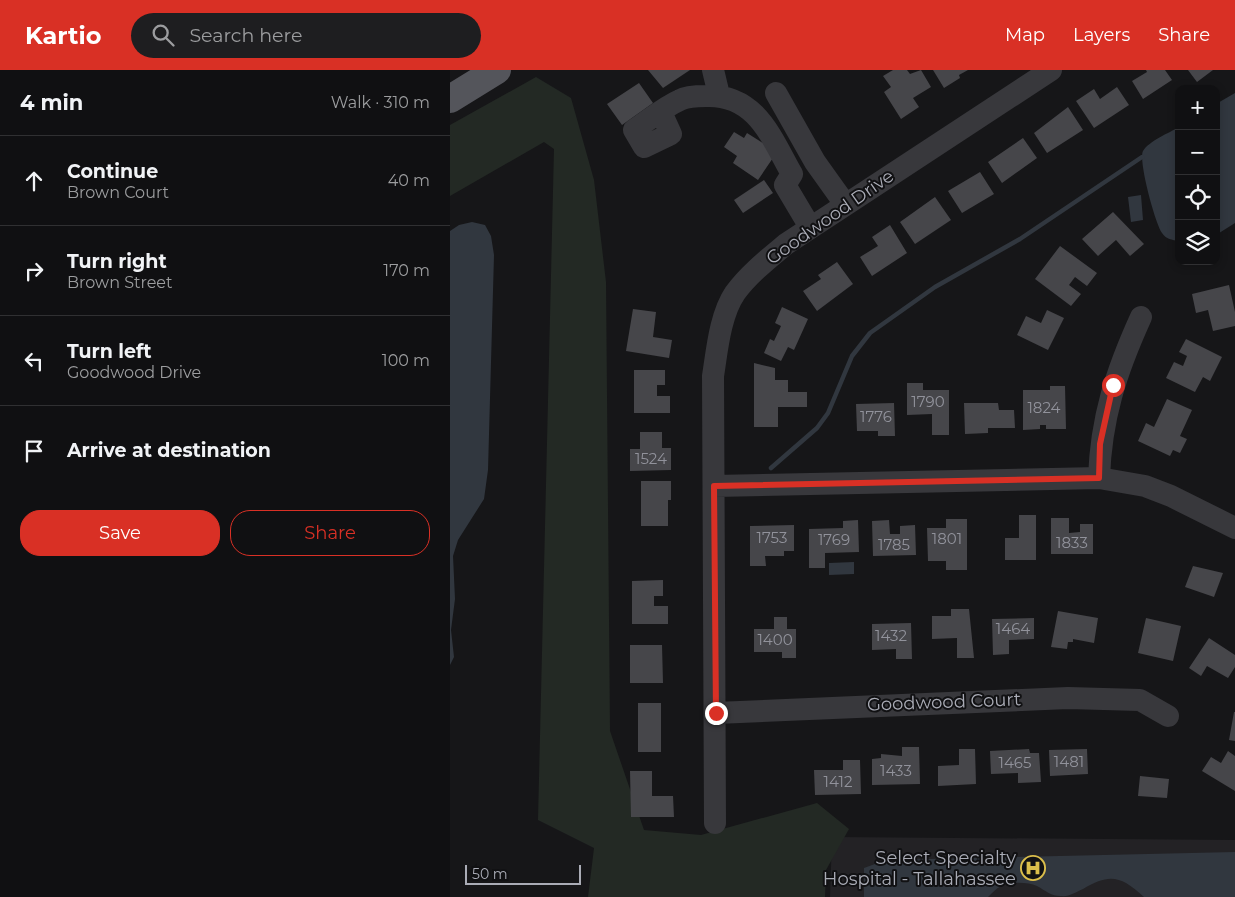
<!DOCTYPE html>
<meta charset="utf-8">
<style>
:root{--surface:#101012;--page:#1e1e20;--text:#f1f3f6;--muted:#9c9d9f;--line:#303032;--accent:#d93025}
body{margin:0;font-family:Montserrat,sans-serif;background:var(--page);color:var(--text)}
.controls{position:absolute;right:15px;top:15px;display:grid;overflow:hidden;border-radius:10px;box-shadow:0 2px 8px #0003}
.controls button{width:45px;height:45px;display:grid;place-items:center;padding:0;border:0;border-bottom:1px solid var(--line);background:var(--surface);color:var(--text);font:25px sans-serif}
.scale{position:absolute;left:15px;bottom:12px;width:116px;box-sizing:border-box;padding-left:5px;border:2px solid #aaacb6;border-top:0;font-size:14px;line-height:18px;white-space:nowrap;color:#aaacb6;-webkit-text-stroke:4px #111113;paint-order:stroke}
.stop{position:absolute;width:15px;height:15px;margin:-11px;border:4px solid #d93025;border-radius:50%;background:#fff}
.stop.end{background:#d93025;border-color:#fff;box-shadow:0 1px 5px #0008}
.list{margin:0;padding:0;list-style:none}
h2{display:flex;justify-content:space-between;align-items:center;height:65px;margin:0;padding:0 20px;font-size:21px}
h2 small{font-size:16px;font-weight:400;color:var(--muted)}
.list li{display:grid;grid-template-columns:32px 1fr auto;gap:15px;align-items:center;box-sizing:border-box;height:90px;padding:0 20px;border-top:1px solid var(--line)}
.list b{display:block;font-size:19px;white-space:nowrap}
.list p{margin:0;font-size:16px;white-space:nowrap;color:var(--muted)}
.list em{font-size:16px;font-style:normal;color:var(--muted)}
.actions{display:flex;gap:10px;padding:15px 20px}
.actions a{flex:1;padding:11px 0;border:1px solid var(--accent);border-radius:20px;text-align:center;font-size:18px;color:var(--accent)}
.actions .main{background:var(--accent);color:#fff}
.icon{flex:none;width:28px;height:28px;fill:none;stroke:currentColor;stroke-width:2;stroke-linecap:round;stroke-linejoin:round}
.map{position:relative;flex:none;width:785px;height:827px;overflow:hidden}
header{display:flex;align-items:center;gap:30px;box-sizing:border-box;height:70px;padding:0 25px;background:var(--accent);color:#fff}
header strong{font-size:24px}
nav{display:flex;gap:28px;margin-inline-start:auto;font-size:18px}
.search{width:350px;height:45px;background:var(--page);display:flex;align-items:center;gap:12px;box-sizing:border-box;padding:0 18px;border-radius:28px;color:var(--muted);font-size:19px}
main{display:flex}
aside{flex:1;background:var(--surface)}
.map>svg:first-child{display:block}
</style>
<header>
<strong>Kartio</strong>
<div class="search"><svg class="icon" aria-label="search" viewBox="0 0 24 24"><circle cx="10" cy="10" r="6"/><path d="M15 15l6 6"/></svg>Search here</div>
<nav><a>Map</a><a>Layers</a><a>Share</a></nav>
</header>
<main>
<aside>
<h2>4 min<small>Walk · 310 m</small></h2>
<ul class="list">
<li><svg class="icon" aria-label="ahead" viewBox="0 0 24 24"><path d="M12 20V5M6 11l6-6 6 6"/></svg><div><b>Continue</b><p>Brown Court</p></div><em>40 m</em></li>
<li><svg class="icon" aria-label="right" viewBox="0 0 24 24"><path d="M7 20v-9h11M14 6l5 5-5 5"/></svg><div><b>Turn right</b><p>Brown Street</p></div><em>170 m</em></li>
<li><svg class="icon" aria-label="left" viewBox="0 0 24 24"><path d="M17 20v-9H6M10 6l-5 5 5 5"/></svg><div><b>Turn left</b><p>Goodwood Drive</p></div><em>100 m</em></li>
<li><svg class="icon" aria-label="arrive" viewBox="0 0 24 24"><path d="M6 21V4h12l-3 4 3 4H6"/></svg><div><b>Arrive at destination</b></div></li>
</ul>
<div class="actions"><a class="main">Save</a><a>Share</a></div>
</aside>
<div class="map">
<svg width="785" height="827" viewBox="0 0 785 827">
<rect width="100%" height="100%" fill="#161618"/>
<!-- built -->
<path fill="#232225" d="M 382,767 L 785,770 L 785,827 L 380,827 Z"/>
<!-- green -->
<path fill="#232924" d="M 86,7 L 121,28 L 144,110 L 156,212 L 160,661 L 194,760 L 251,765 L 367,733 L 399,759 L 376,800 L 375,827 L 138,827 L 144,778 L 88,750 L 104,79 L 94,72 L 0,126 L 0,55 Z"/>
<!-- water -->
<path fill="#31373f" d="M 785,23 L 785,153 L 766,165 L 766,34 Z
M 729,57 L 729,171 C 722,170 716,169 712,163 C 705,153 688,90 693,81 C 699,71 719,63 729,57 Z
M 691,125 L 693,150 L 681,152 L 678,127 Z
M 22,152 L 35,155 L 41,166 L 44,185 L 38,400 L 34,429 L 8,470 L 3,486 L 5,529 L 1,560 L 4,587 L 0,595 L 0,161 L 9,155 Z
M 404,492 L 404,504 L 379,505 L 379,493 Z
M 785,782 L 785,827 L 694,827 C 671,806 660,803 633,819 C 626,822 619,827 611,826 C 601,826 596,821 587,816 C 578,812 562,812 553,815 C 548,817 542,823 538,827 L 414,827 L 414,798 L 436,790 Z"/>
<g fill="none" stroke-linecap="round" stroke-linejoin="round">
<!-- stream -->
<path stroke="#31373f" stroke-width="4.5" d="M 321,398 L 367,358 L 378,343 L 402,286 L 420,263 L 485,217 L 570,169 L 692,87"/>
</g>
<!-- building -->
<path fill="#46464a" d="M 198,0 L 240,0 L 213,18 Z
M 443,0 L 457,0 L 460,4 L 471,0 L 481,17 L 463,28 L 469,37 L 451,49 L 434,22 L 441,17 L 433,6 Z
M 483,0 L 518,0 L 509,5 L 510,8 L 494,18 Z
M 696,0 L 715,0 L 722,10 L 693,29 L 682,11 L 697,2 Z
M 738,0 L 763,0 L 747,12 Z
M 189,13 L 203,33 L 172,55 L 157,34 Z
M 667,17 L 679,35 L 644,58 L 626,31 L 644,19 L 650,29 Z
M 618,37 L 633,60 L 597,83 L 584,63 Z
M 284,62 L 294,68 L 297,63 L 327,82 L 308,110 L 283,93 L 287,86 L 274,77 Z
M 573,68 L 587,88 L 552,113 L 538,92 Z
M 530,102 L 544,124 L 512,143 L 498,121 Z
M 314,110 L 323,123 L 293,143 L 284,130 Z
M 485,127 L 501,150 L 465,174 L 450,152 Z
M 663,142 L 694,174 L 680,186 L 666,170 L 648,186 L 632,169 Z
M 440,155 L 457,183 L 422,206 L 410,187 L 428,176 L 422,167 Z
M 610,176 L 647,203 L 637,216 L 625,207 L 619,215 L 631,224 L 621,236 L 585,209 Z
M 387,192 L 403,214 L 367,241 L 353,221 L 371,209 L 368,205 Z
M 779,215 L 785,242 L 785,256 L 763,261 L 758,240 L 746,243 L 742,224 Z
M 332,237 L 358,249 L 344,280 L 338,277 L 331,291 L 314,283 L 320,269 L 324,271 L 331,256 L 325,253 Z
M 183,239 L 206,242 L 203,267 L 222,270 L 219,288 L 176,281 Z
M 597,240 L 614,248 L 598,280 L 567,265 L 576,246 L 591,253 Z
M 736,269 L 772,287 L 760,311 L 753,307 L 745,322 L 716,308 L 724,292 L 733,296 L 737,286 L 729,282 Z
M 304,293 L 325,298 L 325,310 L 338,310 L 338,322 L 357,322 L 357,337 L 328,337 L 328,357 L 304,357 Z
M 184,300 L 215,300 L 215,315 L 207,315 L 207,326 L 220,326 L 220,343 L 184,343 Z
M 457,313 L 473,313 L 473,320 L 499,320 L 499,365 L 482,365 L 482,344 L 457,345 Z
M 600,316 L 615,316 L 616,359 L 596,359 L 596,355 L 590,355 L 590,359 L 573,360 L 573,320 L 600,320 Z
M 717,329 L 742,340 L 730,366 L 737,369 L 730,383 L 723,380 L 720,386 L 688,371 L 696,353 L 704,357 Z
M 444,333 L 445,366 L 428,366 L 428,361 L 407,361 L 406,334 Z
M 514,333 L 548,333 L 549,340 L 564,340 L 565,358 L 538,358 L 538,363 L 515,364 Z
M 190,362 L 212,362 L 212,378 L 221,378 L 221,400 L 180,401 L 180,379 L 190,379 Z
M 191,411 L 221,411 L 221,430 L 218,430 L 218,456 L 191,456 Z
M 569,445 L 586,445 L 586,490 L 555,490 L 555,468 L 569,468 Z
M 601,448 L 619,448 L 619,463 L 630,462 L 630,454 L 643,454 L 643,484 L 601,484 Z
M 496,449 L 517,449 L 517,500 L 496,500 L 496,491 L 478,491 L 477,458 L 496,458 Z
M 408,450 L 409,482 L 375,483 L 375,498 L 359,498 L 359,459 L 393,458 L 393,451 Z
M 439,450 L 440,464 L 450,464 L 450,456 L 465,455 L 466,485 L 423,486 L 422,451 Z
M 344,455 L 344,481 L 334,481 L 334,486 L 315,486 L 316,496 L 300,496 L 300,456 Z
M 743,496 L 773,503 L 764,527 L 735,517 Z
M 213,510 L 213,526 L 204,526 L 204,536 L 218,536 L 218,554 L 182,554 L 182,511 Z
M 501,539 L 519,539 L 524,588 L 507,588 L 507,568 L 482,569 L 482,546 L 501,546 Z
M 608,541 L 648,548 L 644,573 L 623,569 L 623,572 L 618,572 L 617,579 L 601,577 Z
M 324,547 L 337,547 L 337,559 L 346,559 L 346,588 L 332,588 L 332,582 L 304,582 L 304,559 L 324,559 Z
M 584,548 L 584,569 L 559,570 L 559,584 L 543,585 L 542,549 Z
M 696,548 L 731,556 L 723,591 L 688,583 Z
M 461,553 L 462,589 L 446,589 L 446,579 L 422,580 L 422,554 Z
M 759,568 L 785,585 L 785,597 L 778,608 L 757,596 L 751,606 L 739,598 Z
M 180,575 L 212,575 L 213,613 L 180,613 Z
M 188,633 L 211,633 L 211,682 L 188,682 Z
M 784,642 L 785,642 L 785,671 L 779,670 Z
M 452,677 L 469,677 L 470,714 L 422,715 L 422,689 L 431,688 L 431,684 L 452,686 Z
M 509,679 L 525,679 L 526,714 L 488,716 L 488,696 L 509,695 Z
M 579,679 L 580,683 L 589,683 L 591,712 L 568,713 L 568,703 L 541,704 L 540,681 Z
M 637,679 L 638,704 L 600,706 L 599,680 Z
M 778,681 L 785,686 L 785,721 L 752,701 L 761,687 L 771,693 Z
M 393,690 L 410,690 L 411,724 L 365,725 L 364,700 L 393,700 Z
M 180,701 L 202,701 L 202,726 L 223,726 L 224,747 L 181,747 Z
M 690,706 L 719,709 L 717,728 L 688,726 Z"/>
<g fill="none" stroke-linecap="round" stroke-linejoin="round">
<!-- minor -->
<path stroke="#38383c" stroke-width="22" d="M 263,0 L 269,25
M 326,23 L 365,92 L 395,134
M 211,42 L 221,64 L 194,77 L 184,60 C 199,50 214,37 230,30 C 237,26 248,26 256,26 C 306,24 321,67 342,104 L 335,115 L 360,157
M 649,408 C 651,348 666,302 691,247
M 264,416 L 649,408 L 695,416 L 721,426 L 785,458
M 266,643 L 618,628 L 690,630 L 718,646
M 265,753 L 263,306 C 267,281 270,245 285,223 C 299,204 318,189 336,174 L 601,0"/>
<!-- major -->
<path stroke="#54555b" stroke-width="28" d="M 0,29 L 47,0"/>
</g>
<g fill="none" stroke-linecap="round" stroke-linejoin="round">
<!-- route -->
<path stroke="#d93025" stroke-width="6" d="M 266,643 L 264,416 L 649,408 L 650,374 L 663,315"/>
</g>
<!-- icons -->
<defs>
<symbol id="hospital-ring" viewBox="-11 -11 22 22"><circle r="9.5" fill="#111113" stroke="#dbbe4b" stroke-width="1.5"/><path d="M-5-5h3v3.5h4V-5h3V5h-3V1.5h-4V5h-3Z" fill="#dbbe4b"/></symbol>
</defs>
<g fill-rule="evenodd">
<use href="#hospital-ring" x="569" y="784" width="28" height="28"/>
</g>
<g text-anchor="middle" stroke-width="4" stroke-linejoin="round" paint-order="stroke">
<!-- number labels -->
<g font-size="15" fill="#91929b">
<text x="478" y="337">1790</text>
<text x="594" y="343">1824</text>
<text x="426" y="352">1776</text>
<text x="201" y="394">1524</text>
<text x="322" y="473">1753</text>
<text x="497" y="474">1801</text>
<text x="384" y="475">1769</text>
<text x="622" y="478">1833</text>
<text x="444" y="480">1785</text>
<text x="563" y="564">1464</text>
<text x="441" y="571">1432</text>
<text x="325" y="575">1400</text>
<text x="619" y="697">1481</text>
<text x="565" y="698">1465</text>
<text x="446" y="706">1433</text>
<text x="388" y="717">1412</text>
</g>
<!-- street labels -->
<g font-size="18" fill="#aaacb6" stroke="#111113">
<text transform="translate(380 147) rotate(-35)" y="6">Goodwood Drive</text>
<text transform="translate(494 632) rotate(-2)" y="6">Goodwood Court</text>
</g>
<!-- poi labels -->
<g font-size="18" fill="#aaacb6" stroke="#111113" text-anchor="end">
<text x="566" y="794">Select Specialty<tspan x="566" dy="21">Hospital - Tallahassee</tspan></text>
</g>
</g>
</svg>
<div class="controls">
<button>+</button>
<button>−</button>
<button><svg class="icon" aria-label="locate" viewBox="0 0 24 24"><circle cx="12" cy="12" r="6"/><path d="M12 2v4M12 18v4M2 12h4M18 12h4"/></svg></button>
<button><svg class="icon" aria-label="layers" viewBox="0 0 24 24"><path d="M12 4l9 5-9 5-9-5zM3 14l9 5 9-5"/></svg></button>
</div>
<div class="scale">50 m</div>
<div class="stop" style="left:663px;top:315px"></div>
<div class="stop end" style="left:266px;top:643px"></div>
</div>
</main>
